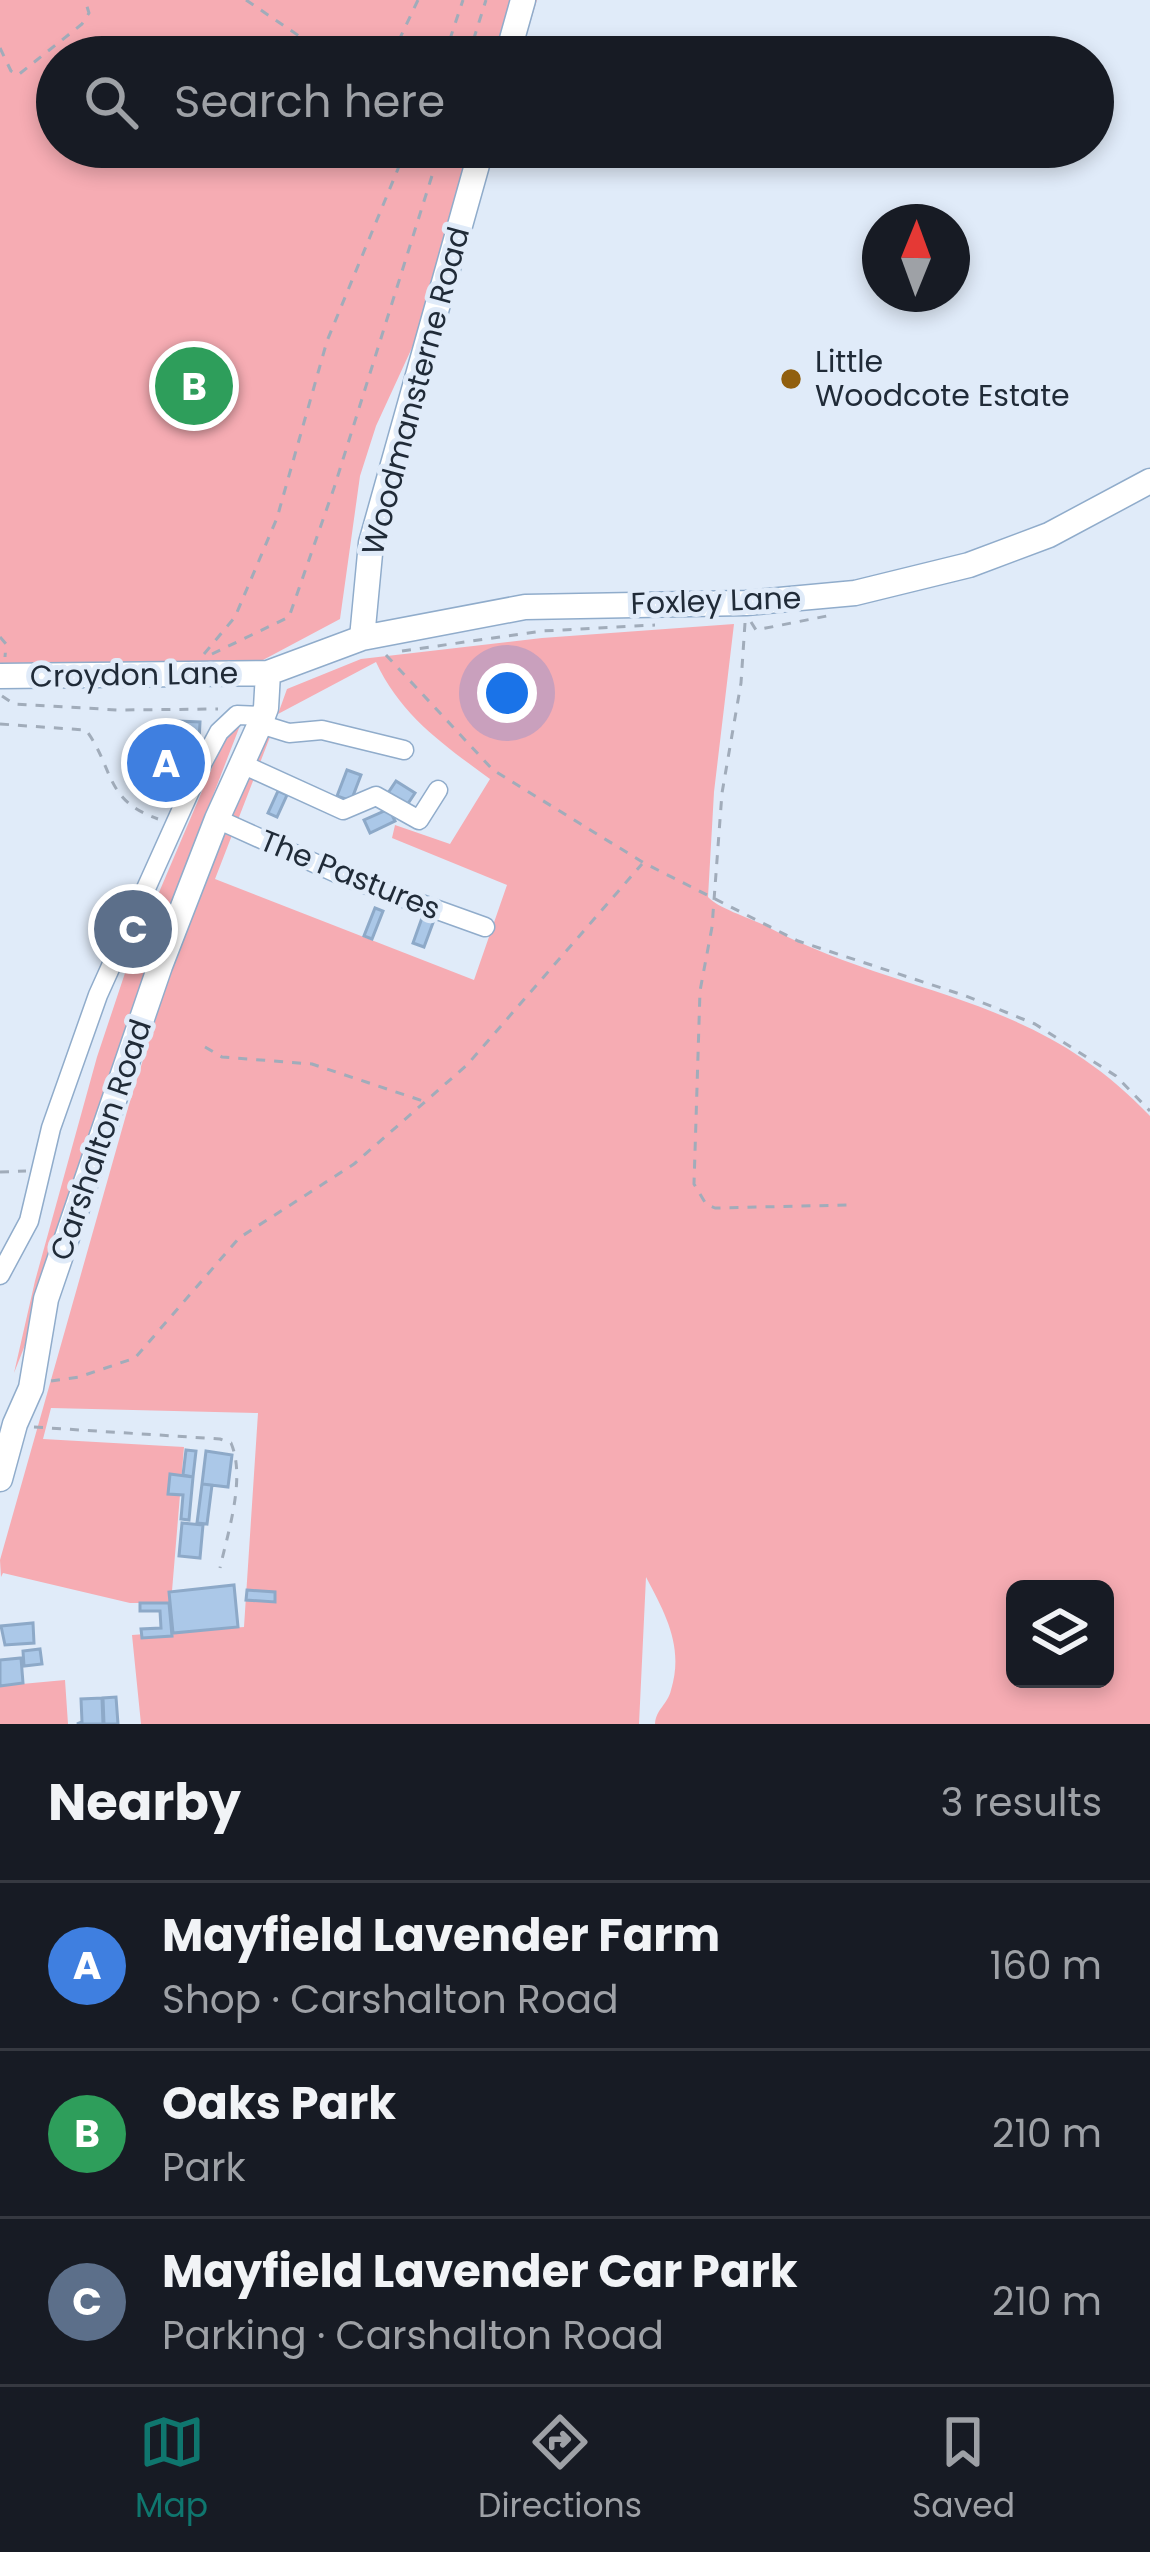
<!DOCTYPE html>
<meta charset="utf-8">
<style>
:root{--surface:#171b24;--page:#242831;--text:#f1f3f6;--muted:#9ea1a6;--line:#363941;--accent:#0f766e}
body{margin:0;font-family:Poppins,sans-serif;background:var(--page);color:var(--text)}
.controls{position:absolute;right:36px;bottom:36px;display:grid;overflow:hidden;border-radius:18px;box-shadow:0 6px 18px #0003}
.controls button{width:108px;height:108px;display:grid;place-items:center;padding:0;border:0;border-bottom:3px solid var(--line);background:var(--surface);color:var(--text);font:60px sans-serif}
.compass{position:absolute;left:862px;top:204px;width:108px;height:108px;border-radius:50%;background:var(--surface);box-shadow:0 6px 18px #0003;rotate:1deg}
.you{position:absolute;left:507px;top:693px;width:42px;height:42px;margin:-30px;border:9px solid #fff;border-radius:50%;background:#1a73e8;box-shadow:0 0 0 18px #1a73e833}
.badge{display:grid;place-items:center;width:78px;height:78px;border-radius:50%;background:var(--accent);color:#fff;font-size:39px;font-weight:700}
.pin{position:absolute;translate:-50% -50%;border:6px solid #fff;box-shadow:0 3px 12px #0006}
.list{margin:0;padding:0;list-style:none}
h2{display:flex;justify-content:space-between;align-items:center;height:156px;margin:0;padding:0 48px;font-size:51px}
h2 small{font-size:39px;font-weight:400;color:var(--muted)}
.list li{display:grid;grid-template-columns:78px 1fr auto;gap:36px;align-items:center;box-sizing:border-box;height:168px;padding:0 48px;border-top:3px solid var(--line)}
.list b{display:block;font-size:45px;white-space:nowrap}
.list p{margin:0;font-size:39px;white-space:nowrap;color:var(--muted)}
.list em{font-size:39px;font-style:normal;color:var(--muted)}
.icon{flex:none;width:66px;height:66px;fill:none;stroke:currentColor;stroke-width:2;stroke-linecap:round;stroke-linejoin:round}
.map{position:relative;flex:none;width:1150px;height:1724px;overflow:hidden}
.search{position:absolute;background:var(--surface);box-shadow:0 6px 18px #0003;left:36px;right:36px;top:36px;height:132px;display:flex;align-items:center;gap:30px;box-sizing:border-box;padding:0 42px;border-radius:66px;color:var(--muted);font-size:45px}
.sheet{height:660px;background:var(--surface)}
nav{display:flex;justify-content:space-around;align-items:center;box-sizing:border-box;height:168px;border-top:3px solid var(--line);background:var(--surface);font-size:33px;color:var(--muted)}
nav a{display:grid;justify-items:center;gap:6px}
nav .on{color:var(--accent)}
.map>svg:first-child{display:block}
</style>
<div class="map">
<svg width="1150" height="1724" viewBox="0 0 1150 1724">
<rect width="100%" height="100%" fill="#e0ebf9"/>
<!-- green -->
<path fill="#f6acb3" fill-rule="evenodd" d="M 0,0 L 537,0 L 520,57 L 57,57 L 57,147 L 493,147 L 474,213 L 376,426 L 360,476 L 340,619 L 263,660 L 0,676 Z
M 734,624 L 714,792 L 708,897 C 718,908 747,917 764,925 C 903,999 1032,991 1150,1116 L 1150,1724 L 655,1724 C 656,1709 668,1704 671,1690 C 684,1647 666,1615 646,1577 L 639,1724 L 141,1724 L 132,1635 L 244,1627 L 258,1413 L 51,1408 L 43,1439 L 184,1447 L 171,1603 L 130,1603 L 3,1573 L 1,1577 L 0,1560 L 128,1108 L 171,970 L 262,731 L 270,737 L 215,879 L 474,980 L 507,885 L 392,838 L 395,825 L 450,844 L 490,779 C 444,745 401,716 376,662 L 278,714 L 287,689 L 361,659 L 542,638 ZM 1015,1589 L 1105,1589 L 1105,1679 L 1015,1679 Z
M 234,716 L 241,723 L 151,956 L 40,1307 L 14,1373 L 35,1281 L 97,1057 L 126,970 Z
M 65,1680 L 68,1724 L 0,1724 L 0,1686 Z"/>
<!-- building -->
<path fill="#abc8e8" stroke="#8da9c8" stroke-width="3" d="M 177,721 L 200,722 L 199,742 L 177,741 Z
M 347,770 L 361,775 L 351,801 L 337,796 Z
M 396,781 L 415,793 L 405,808 L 386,796 Z
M 278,791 L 287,795 L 277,817 L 268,813 Z
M 389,809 L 395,821 L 370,833 L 364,820 Z
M 375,908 L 383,911 L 372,939 L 364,936 Z
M 423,915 L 434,920 L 424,947 L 413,943 Z
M 186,1450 L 196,1451 L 193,1477 L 183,1475 Z
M 206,1451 L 232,1455 L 228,1487 L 202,1484 Z
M 170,1474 L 193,1477 L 189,1520 L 181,1519 L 183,1495 L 168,1494 Z
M 202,1484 L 212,1485 L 207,1524 L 197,1523 Z
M 182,1523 L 203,1525 L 200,1558 L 179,1556 Z
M 234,1585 L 238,1627 L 173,1633 L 169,1592 Z
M 247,1590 L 275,1592 L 275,1602 L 246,1600 Z
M 140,1603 L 169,1603 L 172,1636 L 142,1638 L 141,1629 L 161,1628 L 160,1611 L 140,1611 Z
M 33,1623 L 34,1643 L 5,1645 L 1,1626 Z
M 40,1649 L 42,1664 L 24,1666 L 23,1651 Z
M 21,1658 L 23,1683 L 0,1686 L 0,1660 Z
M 116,1697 L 118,1724 L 104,1724 L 103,1698 Z
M 102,1698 L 103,1724 L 77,1724 L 82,1722 L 81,1699 Z"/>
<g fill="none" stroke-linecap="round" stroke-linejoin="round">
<defs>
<path id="minor" d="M 260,724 L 289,733 L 322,730 L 404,750
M 242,764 L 343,810 L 376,796 L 419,820 L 438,790
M 217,819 L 343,876 L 485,927
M 0,1275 L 29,1221 L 51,1128 L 98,995 L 203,762 L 219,732 L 237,715 L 263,716"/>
<path id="major" d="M 507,57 L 523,0
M 362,638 L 371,543 L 482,147
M 0,676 L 268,673 L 362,638 L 525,607 L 746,603 L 855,593 L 969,565 L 1049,535 L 1150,481
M 0,1479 L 15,1424 L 31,1388 L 46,1299 L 160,966 L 217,819 L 260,724 L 266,708 L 268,673"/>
</defs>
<!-- minor casing -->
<use href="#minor" stroke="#90accb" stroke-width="21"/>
<!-- major casing -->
<use href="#major" stroke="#90accb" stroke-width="27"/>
<!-- path -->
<path stroke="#a1acba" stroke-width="3" stroke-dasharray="9 9" stroke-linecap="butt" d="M 246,0 L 330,57
M 0,48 L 11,71 L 18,75 L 82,24 L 89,13 L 85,0
M 391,57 L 418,0
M 444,57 L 463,0
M 468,57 L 486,0
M 751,622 L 756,630 L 832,615
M 745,623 L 741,683 L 722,793 L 712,927 L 700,991 L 694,1184 L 706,1204 L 715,1208 L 849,1205
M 0,637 L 6,644 L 5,657
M 402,651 L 542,631 L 655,625
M 204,654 L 235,617 L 277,518 L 327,341 L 407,147
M 212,654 L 289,617 L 334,488 L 441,147
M 386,655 L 493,770 L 644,863 L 798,941 L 966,996 L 1035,1024 L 1116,1076 L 1150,1111
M 2,696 L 14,704 L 118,710 L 218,709
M 0,724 L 86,730 C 114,768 104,800 158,819
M 205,1047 L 222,1057 L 312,1064 L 423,1101
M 0,1172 L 26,1171
M 51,1381 L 79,1377 L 135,1358 L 239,1238 L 354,1164 L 467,1065 L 642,864
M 34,1427 L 220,1439 L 231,1443 C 246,1478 228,1532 220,1568"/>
<!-- minor -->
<use href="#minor" stroke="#fff" stroke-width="18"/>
<!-- major -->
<use href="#major" stroke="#fff" stroke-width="24"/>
</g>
<!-- markers -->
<circle fill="#915f0e" stroke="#e0ebf9" stroke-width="4.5" cx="791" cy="379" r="12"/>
<g text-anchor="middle" stroke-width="10" stroke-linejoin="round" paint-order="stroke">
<!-- poi labels -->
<g font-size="30" fill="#202b38" stroke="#e0ebf9" text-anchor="start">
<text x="815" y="372">Little<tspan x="815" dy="34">Woodcote Estate</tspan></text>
</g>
<!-- street labels -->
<g font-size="30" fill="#202b38" stroke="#e0ebf9">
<text transform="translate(416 391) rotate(-75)" y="10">Woodmansterne Road</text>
<text transform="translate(716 601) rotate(-2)" y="10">Foxley Lane</text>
<text transform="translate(134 675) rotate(-1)" y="10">Croydon Lane</text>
<text transform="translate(350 875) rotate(22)" y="10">The Pastures</text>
<text transform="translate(101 1140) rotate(-71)" y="10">Carshalton Road</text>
</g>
</g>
</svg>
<div class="controls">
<button><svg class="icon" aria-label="layers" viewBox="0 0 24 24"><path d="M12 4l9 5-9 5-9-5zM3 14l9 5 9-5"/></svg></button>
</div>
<svg class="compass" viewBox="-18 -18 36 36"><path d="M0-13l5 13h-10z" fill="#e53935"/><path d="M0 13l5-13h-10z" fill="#9ea1a6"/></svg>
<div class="you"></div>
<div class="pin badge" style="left:166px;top:763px;background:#3f7fe0">A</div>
<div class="pin badge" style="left:194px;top:386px;background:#2e9e5b">B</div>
<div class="pin badge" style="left:133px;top:929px;background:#5c6f8a">C</div>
<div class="search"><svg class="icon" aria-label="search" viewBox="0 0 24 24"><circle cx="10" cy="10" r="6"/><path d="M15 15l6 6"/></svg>Search here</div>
</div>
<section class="sheet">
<h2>Nearby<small>3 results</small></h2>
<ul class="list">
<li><span class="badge" style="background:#3f7fe0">A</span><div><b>Mayfield Lavender Farm</b><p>Shop · Carshalton Road</p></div><em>160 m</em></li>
<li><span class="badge" style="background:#2e9e5b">B</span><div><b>Oaks Park</b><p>Park</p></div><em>210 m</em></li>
<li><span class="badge" style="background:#5c6f8a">C</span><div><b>Mayfield Lavender Car Park</b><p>Parking · Carshalton Road</p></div><em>210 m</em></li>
</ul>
</section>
<nav>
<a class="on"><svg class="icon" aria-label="map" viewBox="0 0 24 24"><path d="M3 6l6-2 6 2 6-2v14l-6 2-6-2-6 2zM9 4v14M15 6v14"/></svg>Map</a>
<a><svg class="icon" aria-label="directions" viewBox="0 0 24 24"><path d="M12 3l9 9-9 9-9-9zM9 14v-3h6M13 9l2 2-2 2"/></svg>Directions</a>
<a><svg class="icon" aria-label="saved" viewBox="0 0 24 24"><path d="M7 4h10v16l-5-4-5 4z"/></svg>Saved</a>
</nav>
